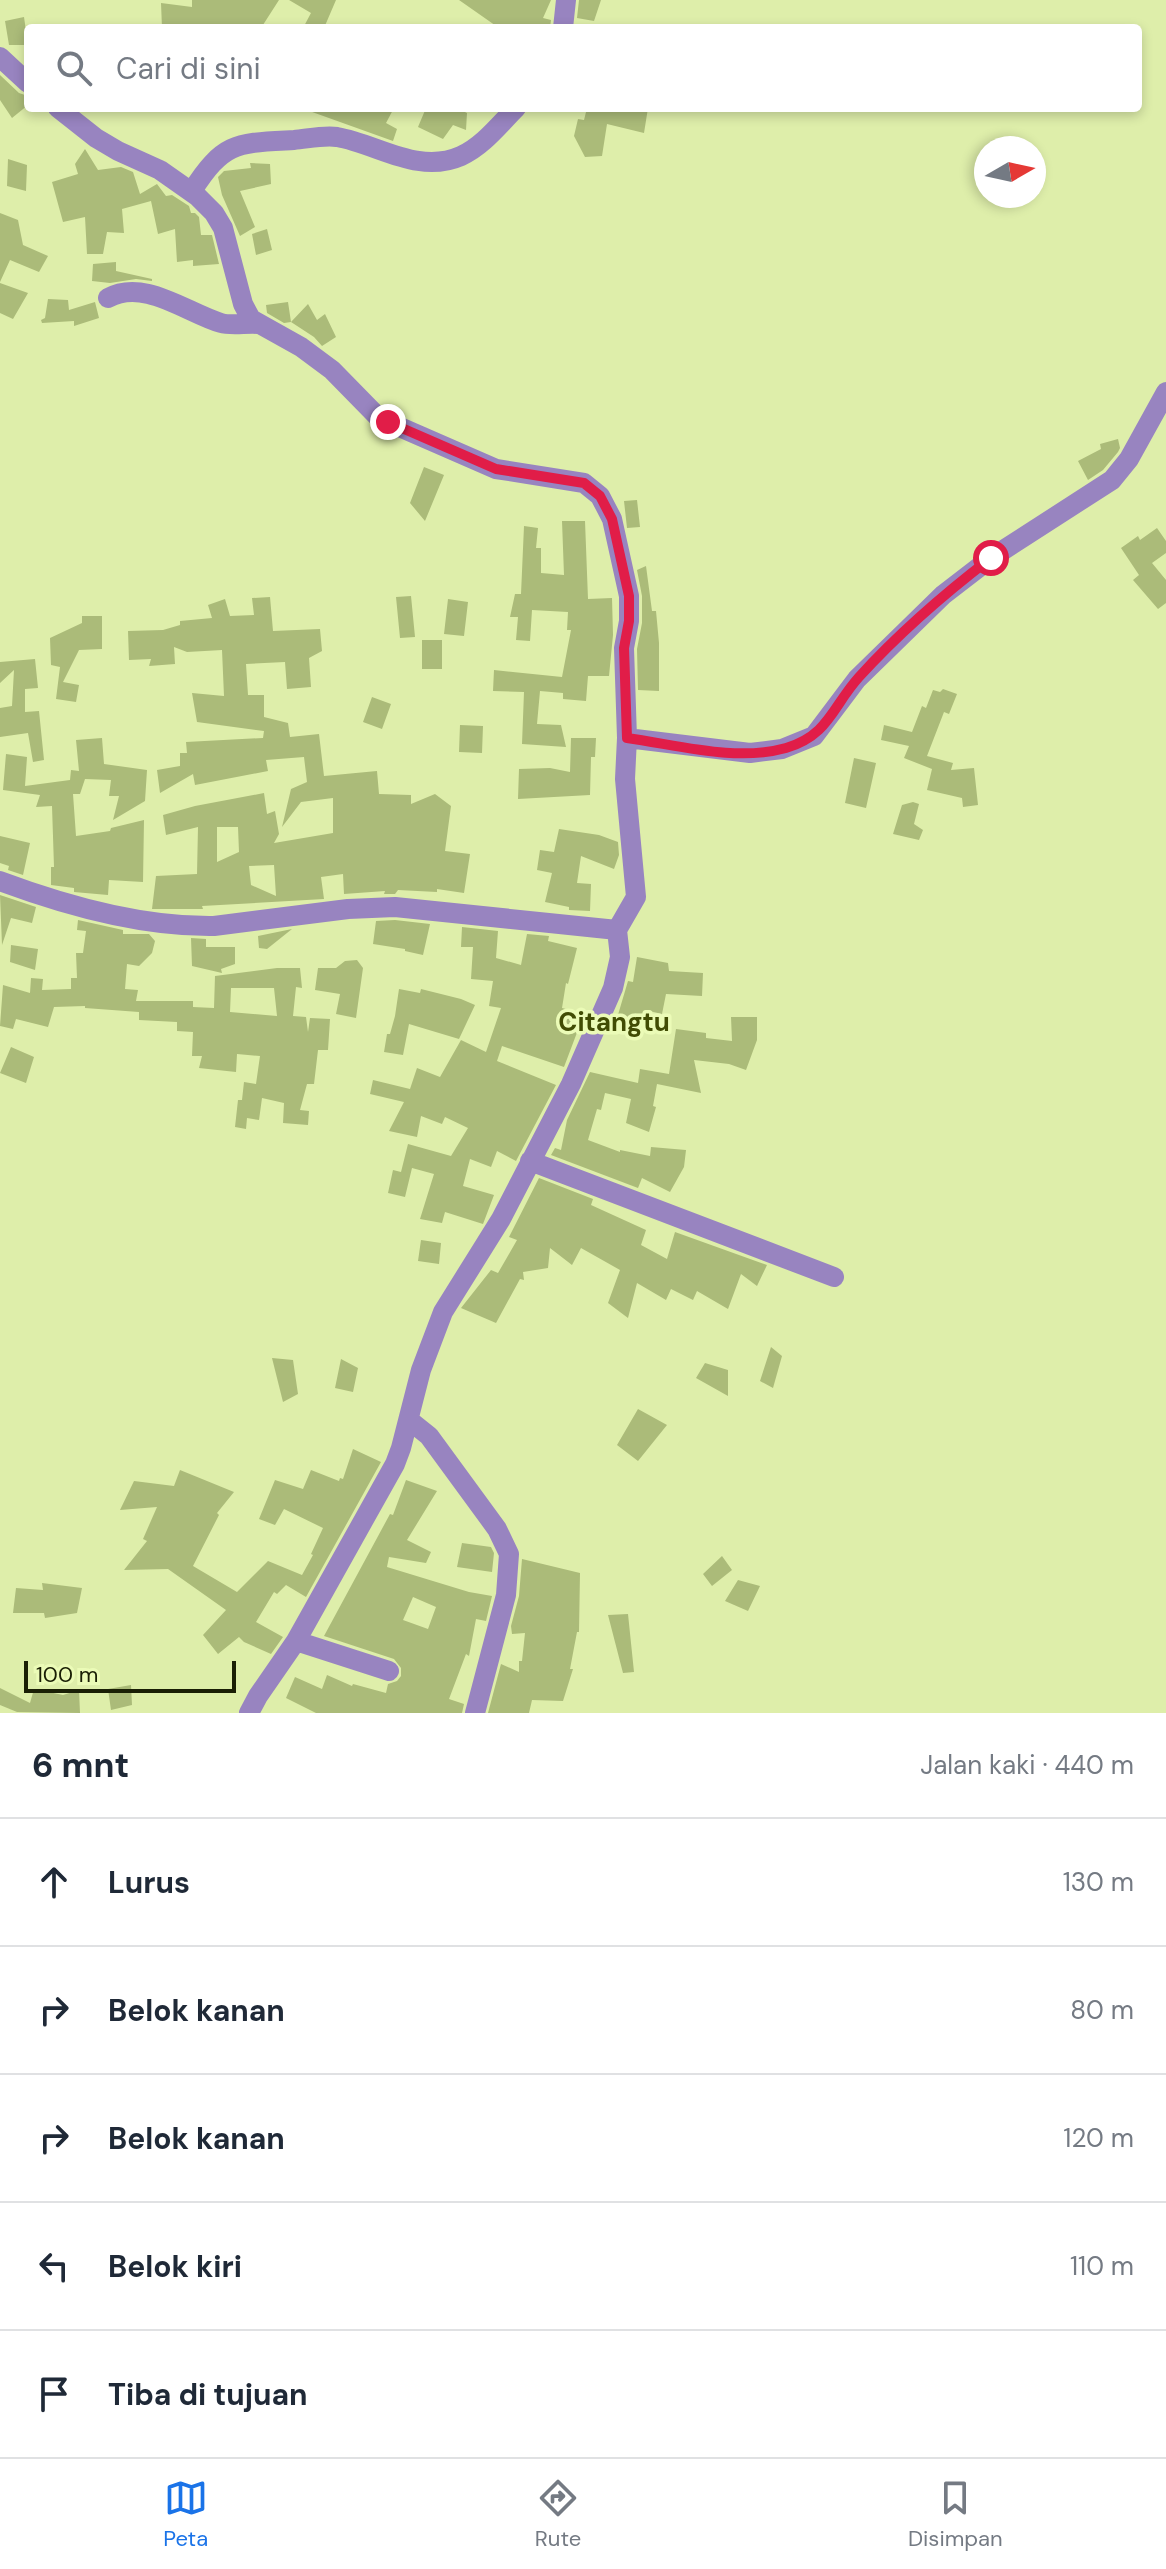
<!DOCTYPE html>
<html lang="id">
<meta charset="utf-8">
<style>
:root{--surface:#fff;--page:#f2f2f3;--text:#1f2937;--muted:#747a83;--line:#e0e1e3;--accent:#1a73e8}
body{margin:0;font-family:"DM Sans",sans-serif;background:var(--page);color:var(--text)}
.compass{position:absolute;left:974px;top:136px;width:72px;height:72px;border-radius:50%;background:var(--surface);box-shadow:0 4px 12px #0003;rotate:81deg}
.scale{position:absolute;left:24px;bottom:20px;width:212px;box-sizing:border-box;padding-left:8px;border:4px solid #1a1f05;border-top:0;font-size:22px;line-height:28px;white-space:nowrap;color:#1a1f05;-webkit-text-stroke:6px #ebfbb7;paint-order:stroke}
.stop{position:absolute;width:24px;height:24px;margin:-18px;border:6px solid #e11d48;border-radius:50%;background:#fff}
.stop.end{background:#e11d48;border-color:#fff;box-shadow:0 2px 8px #0008}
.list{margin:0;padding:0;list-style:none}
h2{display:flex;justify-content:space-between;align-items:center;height:104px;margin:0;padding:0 32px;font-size:34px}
h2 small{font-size:26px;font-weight:400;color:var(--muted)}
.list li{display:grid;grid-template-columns:52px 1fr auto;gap:24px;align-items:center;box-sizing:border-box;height:128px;padding:0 32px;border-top:2px solid var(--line)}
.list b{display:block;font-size:30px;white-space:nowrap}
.list em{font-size:26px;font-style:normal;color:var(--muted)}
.icon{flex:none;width:44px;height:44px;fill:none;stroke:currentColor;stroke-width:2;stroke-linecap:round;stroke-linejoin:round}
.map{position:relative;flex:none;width:1166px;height:1713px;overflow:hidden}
.search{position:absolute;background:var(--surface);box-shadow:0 4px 12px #0003;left:24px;right:24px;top:24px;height:88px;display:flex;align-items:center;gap:20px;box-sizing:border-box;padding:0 28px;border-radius:8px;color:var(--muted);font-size:30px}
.sheet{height:744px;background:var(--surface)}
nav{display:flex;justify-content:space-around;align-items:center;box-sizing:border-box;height:112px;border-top:2px solid var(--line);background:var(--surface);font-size:22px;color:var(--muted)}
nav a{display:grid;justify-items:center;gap:4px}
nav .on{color:var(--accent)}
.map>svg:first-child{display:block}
</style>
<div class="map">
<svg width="1166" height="1713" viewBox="0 0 1166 1713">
<rect width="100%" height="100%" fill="#deeeaa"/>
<!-- building -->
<path fill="#abbb79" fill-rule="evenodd" d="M 192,0 L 279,0 L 261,28 L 162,28 L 161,3 L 192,7 Z
M 289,0 L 336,0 L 324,28 L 303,28 L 311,13 Z
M 459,0 L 551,0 L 543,18 L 551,20 L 550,28 L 499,28 Z
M 579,0 L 601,0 L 594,21 L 577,18 Z
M 24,17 L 28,45 L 9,45 L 5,21 Z
M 0,75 L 19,93 L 28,96 L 28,105 L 12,118 L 0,100 Z
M 301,108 L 394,108 L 386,123 L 397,129 L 393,141 Z
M 426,108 L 457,108 L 467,113 L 466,130 L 453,125 L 443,139 L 418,127 Z
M 587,108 L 648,108 L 644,133 L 607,124 L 602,156 L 585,157 L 574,136 L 578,119 L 584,120 Z
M 85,149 L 98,170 L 121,167 L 133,172 L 140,194 L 157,184 L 166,196 L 172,195 L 189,206 L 191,213 L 195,213 L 199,217 L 201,235 L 212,235 L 219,264 L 193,266 L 193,260 L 177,262 L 175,229 L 158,234 L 151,201 L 122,209 L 124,233 L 107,232 L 103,254 L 87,254 L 85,217 L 63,222 L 52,182 L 78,174 L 75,164 Z
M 8,159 L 27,165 L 26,191 L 7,186 Z
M 250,163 L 270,164 L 271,184 L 240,191 L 255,227 L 240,236 L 222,195 L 218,177 L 224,171 L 251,168 Z
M 0,213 L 18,220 L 23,245 L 48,256 L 39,272 L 10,260 L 0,282 Z
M 267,229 L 272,250 L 256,255 L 252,234 Z
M 116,262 L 116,271 L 152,279 L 152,281 L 136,279 L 110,283 L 92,281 L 93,264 Z
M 0,283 L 28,293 L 13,319 L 0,313 Z
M 48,299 L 68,300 L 69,310 L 95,302 L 99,318 L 74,326 L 74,321 L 42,323 L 41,320 L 45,318 Z
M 288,302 L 291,322 L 284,323 L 267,313 L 266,305 Z
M 308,304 L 317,320 L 325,314 L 336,337 L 322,346 L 314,337 L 291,322 Z
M 1118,439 L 1120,448 L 1118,452 L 1103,470 L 1088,480 L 1078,461 L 1101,449 L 1100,444 Z
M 424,467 L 444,475 L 425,521 L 410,503 Z
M 637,500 L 640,527 L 627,528 L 624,501 Z
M 562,521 L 585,521 L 588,599 L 612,598 L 613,635 L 609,676 L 588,676 L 586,701 L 563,699 L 563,693 L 540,691 L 537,724 L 561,725 L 566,747 L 522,744 L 524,692 L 493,691 L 494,670 L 562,677 L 571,630 L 567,630 L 568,612 L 532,610 L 530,641 L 516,640 L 518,617 L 510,617 L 515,594 L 521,594 L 524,526 L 538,528 L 536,548 L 541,548 L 541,573 L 564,575 Z
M 1157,528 L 1166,541 L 1166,553 L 1152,563 L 1166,580 L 1166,603 L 1158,609 L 1133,580 L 1139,575 L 1121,548 L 1138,536 L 1140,540 Z
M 646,566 L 652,611 L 656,611 L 659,643 L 659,691 L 638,690 L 637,649 L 642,623 L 642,596 L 637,570 Z
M 411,596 L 415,637 L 400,638 L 396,597 Z
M 270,597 L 273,631 L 320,629 L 322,651 L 309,658 L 311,687 L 287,689 L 285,662 L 246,664 L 248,695 L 264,695 L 264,717 L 288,723 L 290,737 L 319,734 L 324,776 L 377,771 L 379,794 L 411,795 L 411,804 L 435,794 L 451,806 L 445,851 L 470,854 L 464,893 L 437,889 L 437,892 L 398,890 L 395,894 L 384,894 L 385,891 L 344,894 L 343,874 L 321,877 L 324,899 L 202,906 L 203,909 L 152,909 L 156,876 L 197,874 L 198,827 L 166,835 L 163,815 L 195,806 L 264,793 L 267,814 L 275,811 L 279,834 L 274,843 L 333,833 L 333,798 L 301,802 L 282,827 L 291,789 L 307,782 L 304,757 L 266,760 L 268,771 L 195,785 L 193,774 L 160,793 L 157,770 L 180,766 L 180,753 L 187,753 L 186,742 L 263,738 L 264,731 L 197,722 L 192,693 L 224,696 L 222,650 L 187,652 L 174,647 L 175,664 L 149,666 L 151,659 L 129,660 L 128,631 L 163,630 L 180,625 L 180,621 L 212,618 L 208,605 L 225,599 L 230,616 L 254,615 L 252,598 ZM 217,827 L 238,827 L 239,852 L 217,862 ZM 274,865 L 276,896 L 251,885 L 249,866 Z
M 448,599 L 468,602 L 464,636 L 444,634 Z
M 82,616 L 102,616 L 102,649 L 79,650 L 63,682 L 79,685 L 76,702 L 56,699 L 60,667 L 51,665 L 50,638 L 82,623 Z
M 422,640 L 442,640 L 442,669 L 422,669 Z
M 35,659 L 38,688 L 25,689 L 25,712 L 39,711 L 44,760 L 33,762 L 28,733 L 0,737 L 0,708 L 12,706 L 14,670 L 0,683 L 0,662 Z
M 943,689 L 957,694 L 949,714 L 944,712 L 927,756 L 953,763 L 951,770 L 974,768 L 978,805 L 963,807 L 962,798 L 927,790 L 932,769 L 904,758 L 909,746 L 881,740 L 884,725 L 912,732 L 922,706 L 926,708 L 933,690 L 940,692 Z
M 372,697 L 391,704 L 382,729 L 363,722 Z
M 460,725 L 483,726 L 482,753 L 459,752 Z
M 102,738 L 104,764 L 147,770 L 145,801 L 113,820 L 119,796 L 109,796 L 111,780 L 85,779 L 80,794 L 73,794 L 76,836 L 110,831 L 111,828 L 144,820 L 143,882 L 109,880 L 108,895 L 74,892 L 74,888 L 51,885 L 51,867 L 54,867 L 52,806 L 36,807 L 40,795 L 3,790 L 6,754 L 27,757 L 25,786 L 70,780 L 71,770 L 79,771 L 76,740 Z
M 571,738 L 596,738 L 595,757 L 591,757 L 590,795 L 518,799 L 519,769 L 550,768 L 570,772 Z
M 854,758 L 876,763 L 866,808 L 845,803 Z
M 913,802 L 919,804 L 914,824 L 923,830 L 919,840 L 893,834 L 902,805 Z
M 559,829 L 599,835 L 618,842 L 619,855 L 614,869 L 581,856 L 577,883 L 591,884 L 590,911 L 569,910 L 569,907 L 545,902 L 552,873 L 537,870 L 540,850 L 554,852 Z
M 0,836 L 30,843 L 23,875 L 8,870 L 9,866 L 0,863 Z
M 0,895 L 36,907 L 32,923 L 11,918 L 2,945 Z
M 78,920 L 123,930 L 123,934 L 149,934 L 155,941 L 152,953 L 139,966 L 127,964 L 125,989 L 138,990 L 136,1001 L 193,1001 L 193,1007 L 214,1008 L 215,976 L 277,968 L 300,968 L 302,988 L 296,987 L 293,1016 L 306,1017 L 308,1032 L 310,1018 L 330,1019 L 328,1050 L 318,1050 L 314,1084 L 307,1084 L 300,1110 L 309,1111 L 308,1125 L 283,1123 L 284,1103 L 262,1098 L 259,1120 L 247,1118 L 246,1129 L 235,1127 L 238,1100 L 242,1100 L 244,1082 L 256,1084 L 260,1056 L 237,1054 L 236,1072 L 199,1068 L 202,1056 L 192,1056 L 193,1032 L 177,1031 L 177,1022 L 139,1020 L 139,1012 L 85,1008 L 85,1006 L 54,1007 L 48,1027 L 16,1019 L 13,1029 L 0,1026 L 3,985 L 30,993 L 31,978 L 43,979 L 42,990 L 71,989 L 71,978 L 77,978 L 76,953 L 83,953 L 86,931 L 77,930 ZM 231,988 L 274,988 L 277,1016 L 230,1012 Z
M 395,920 L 430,924 L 423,955 L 405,951 L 405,949 L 373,944 L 376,921 Z
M 462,927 L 498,931 L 496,958 L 521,965 L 527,934 L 549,936 L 548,941 L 577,948 L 568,984 L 566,983 L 562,1008 L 584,1014 L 564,1067 L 502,1046 L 497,1061 L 556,1085 L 516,1161 L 497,1151 L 491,1167 L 470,1159 L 463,1186 L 494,1195 L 483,1224 L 445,1212 L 442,1223 L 420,1219 L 434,1174 L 412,1168 L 405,1197 L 388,1193 L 393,1170 L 401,1172 L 408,1144 L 451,1156 L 468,1128 L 445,1117 L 442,1124 L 421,1116 L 417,1137 L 389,1131 L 404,1102 L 370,1094 L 373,1080 L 410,1089 L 417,1068 L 440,1077 L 461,1040 L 486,1052 L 501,1008 L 489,1006 L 493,981 L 471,979 L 473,947 L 461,947 Z
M 292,929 L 267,949 L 259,948 L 258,936 Z
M 191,938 L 206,939 L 206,947 L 235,947 L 235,964 L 221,969 L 222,973 L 192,966 Z
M 11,945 L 38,949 L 35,970 L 10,962 Z
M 637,957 L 668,963 L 669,971 L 703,973 L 702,996 L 666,994 L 662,1014 L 645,1010 L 639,1031 L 615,1025 L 628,981 L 633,982 Z
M 357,960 L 363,968 L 356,1018 L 336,1014 L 340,994 L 315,990 L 318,968 L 336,968 L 345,961 Z
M 399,989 L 420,993 L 421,989 L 461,999 L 475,1005 L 459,1039 L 409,1024 L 403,1055 L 384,1052 L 387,1034 L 390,1034 L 395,1016 Z
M 731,1017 L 757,1017 L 757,1040 L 746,1070 L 729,1064 L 694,1060 L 701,1093 L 657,1084 L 653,1106 L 656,1107 L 649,1132 L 626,1123 L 631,1099 L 605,1093 L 601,1110 L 597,1109 L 588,1140 L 620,1152 L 620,1150 L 650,1156 L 651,1147 L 686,1150 L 684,1167 L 670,1192 L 642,1178 L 638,1188 L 551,1155 L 555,1148 L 561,1150 L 567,1120 L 590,1072 L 638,1083 L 640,1069 L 669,1074 L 676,1029 L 706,1033 L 706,1038 L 732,1041 Z
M 11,1047 L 34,1057 L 26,1083 L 0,1073 Z
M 539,1178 L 593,1199 L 591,1205 L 646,1230 L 641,1245 L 667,1259 L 675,1232 L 767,1265 L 757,1286 L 741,1274 L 728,1309 L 697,1291 L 693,1300 L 671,1289 L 666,1300 L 637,1283 L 628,1318 L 608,1303 L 620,1270 L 581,1248 L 572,1265 L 550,1248 L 548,1268 L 523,1272 L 524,1280 L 520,1279 L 496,1323 L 461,1308 L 491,1270 L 498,1273 L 517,1240 L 509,1237 Z
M 421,1240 L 441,1243 L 439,1264 L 418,1261 Z
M 771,1347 L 782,1356 L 773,1388 L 760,1381 Z
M 272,1358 L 293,1360 L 298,1394 L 283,1402 Z
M 341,1359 L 358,1368 L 353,1392 L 335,1388 Z
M 705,1363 L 728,1370 L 728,1396 L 696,1378 Z
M 638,1409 L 667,1425 L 638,1461 L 617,1445 Z
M 353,1449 L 381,1462 L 306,1597 L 286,1585 L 277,1594 L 274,1592 L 256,1622 L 283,1637 L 271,1654 L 244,1642 L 239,1637 L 218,1654 L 203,1635 L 226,1610 L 168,1569 L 124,1570 L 147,1541 L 143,1539 L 157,1507 L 120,1510 L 134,1481 L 174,1486 L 180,1470 L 234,1492 L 217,1513 L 219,1515 L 193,1566 L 237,1592 L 268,1561 L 302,1575 L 313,1555 L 311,1554 L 323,1528 L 284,1509 L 275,1525 L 259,1519 L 275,1480 L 303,1489 L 311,1470 L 339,1481 L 340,1478 L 343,1479 Z
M 406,1480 L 437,1491 L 407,1540 L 431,1552 L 426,1563 L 389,1557 L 387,1567 L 469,1592 L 492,1596 L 486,1621 L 476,1619 L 469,1656 L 466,1654 L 449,1699 L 464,1704 L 462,1713 L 316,1713 L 286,1698 L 295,1677 L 322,1689 L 327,1675 L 352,1686 L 353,1684 L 386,1693 L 388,1684 L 397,1681 L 401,1676 L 401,1668 L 394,1659 L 324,1636 L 390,1514 L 393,1515 ZM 413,1597 L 436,1607 L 428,1629 L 403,1620 Z
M 462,1543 L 491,1547 L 494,1553 L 492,1572 L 457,1567 Z
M 722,1556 L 732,1570 L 712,1586 L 703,1574 Z
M 522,1559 L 580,1573 L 579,1632 L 577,1632 L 570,1669 L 573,1669 L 563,1701 L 532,1700 L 529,1713 L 488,1713 L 501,1664 L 519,1672 L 519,1661 L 522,1661 L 525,1633 L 512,1634 L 511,1626 L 519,1596 Z
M 738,1580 L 760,1586 L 748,1611 L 725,1601 Z
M 42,1583 L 82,1588 L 77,1613 L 45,1618 L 44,1613 L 13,1613 L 16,1588 L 43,1590 Z
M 628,1614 L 634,1672 L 623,1673 L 608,1615 Z
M 131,1685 L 132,1705 L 111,1710 L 108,1689 Z
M 0,1688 L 30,1703 L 34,1689 L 63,1695 L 79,1690 L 80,1713 L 17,1712 L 0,1705 Z"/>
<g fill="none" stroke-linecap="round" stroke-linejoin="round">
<!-- minor -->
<path stroke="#9884c0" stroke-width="20" d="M 563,28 L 566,0
M 0,57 L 28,83
M 58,108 L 96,138 L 118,151 L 160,170 L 197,196 L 214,213 L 223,228 L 243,304 L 251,319 L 301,347 L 332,370 L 379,418 L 496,469 L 584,483 L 600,496 L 612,519 L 629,596 L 629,621 L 624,648 L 627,738
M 192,191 C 224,141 237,143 294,140 C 307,139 323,135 337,137 C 378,144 418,175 461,156 C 483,146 499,125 516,108
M 108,298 C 144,278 187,313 221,323 C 231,326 247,323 258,324
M 0,881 C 67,906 142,927 214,926 L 348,909 L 395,907 L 617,930
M 530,1161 L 834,1277
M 409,1420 L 429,1436 L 497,1529 L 509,1554 L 506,1595 L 475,1713
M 296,1641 L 389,1671
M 249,1713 L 258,1696 L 296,1641 L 395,1464 L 401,1448 L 421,1370 L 443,1312 L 501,1219 L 571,1084 L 613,988 L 620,957 L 617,930 L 636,897 L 625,779 L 627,738 L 750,753 L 782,749 L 814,736 L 857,679 L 943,595 L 991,558 L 1112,480 L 1129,459 L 1166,392"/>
</g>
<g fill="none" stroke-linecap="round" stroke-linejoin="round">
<!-- route -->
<path stroke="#e11d48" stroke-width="10" d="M 388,422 L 496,469 L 584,483 L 600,496 L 612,519 L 629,596 L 629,621 L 624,648 L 627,738 C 678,745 736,762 786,748 C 829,735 832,707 859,677 C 899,633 944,594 991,558"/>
</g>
<g text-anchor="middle" stroke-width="7" stroke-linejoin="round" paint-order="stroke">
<!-- quarter labels -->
<g font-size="26" font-weight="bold" fill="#414c04" stroke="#ebfbb7">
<text x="614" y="1031">Citangtu</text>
</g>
</g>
</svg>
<svg class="compass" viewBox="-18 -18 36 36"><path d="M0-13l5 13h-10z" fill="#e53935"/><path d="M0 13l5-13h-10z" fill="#747a83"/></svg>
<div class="scale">100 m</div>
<div class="stop" style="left:991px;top:558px"></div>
<div class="stop end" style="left:388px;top:422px"></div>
<div class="search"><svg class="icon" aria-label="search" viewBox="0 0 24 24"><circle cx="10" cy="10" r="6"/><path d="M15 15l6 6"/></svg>Cari di sini</div>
</div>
<section class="sheet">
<h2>6 mnt<small>Jalan kaki · 440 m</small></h2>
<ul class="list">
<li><svg class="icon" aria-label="ahead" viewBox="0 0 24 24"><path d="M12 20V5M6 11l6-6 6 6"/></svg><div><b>Lurus</b></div><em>130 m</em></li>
<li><svg class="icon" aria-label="right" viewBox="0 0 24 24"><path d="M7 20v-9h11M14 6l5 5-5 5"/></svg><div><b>Belok kanan</b></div><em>80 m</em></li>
<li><svg class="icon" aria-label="right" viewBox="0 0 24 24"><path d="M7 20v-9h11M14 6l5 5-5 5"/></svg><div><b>Belok kanan</b></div><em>120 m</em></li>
<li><svg class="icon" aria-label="left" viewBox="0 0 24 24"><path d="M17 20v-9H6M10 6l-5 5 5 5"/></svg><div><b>Belok kiri</b></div><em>110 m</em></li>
<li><svg class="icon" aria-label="arrive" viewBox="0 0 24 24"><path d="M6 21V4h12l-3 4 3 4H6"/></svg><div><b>Tiba di tujuan</b></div></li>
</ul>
</section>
<nav>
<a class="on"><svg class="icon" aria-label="map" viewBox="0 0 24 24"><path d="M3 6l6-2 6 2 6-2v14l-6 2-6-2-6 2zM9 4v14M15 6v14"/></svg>Peta</a>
<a><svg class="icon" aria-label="directions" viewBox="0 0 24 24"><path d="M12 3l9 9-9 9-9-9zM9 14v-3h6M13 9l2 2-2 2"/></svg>Rute</a>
<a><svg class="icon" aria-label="saved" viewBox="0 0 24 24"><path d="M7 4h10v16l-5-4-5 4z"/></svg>Disimpan</a>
</nav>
